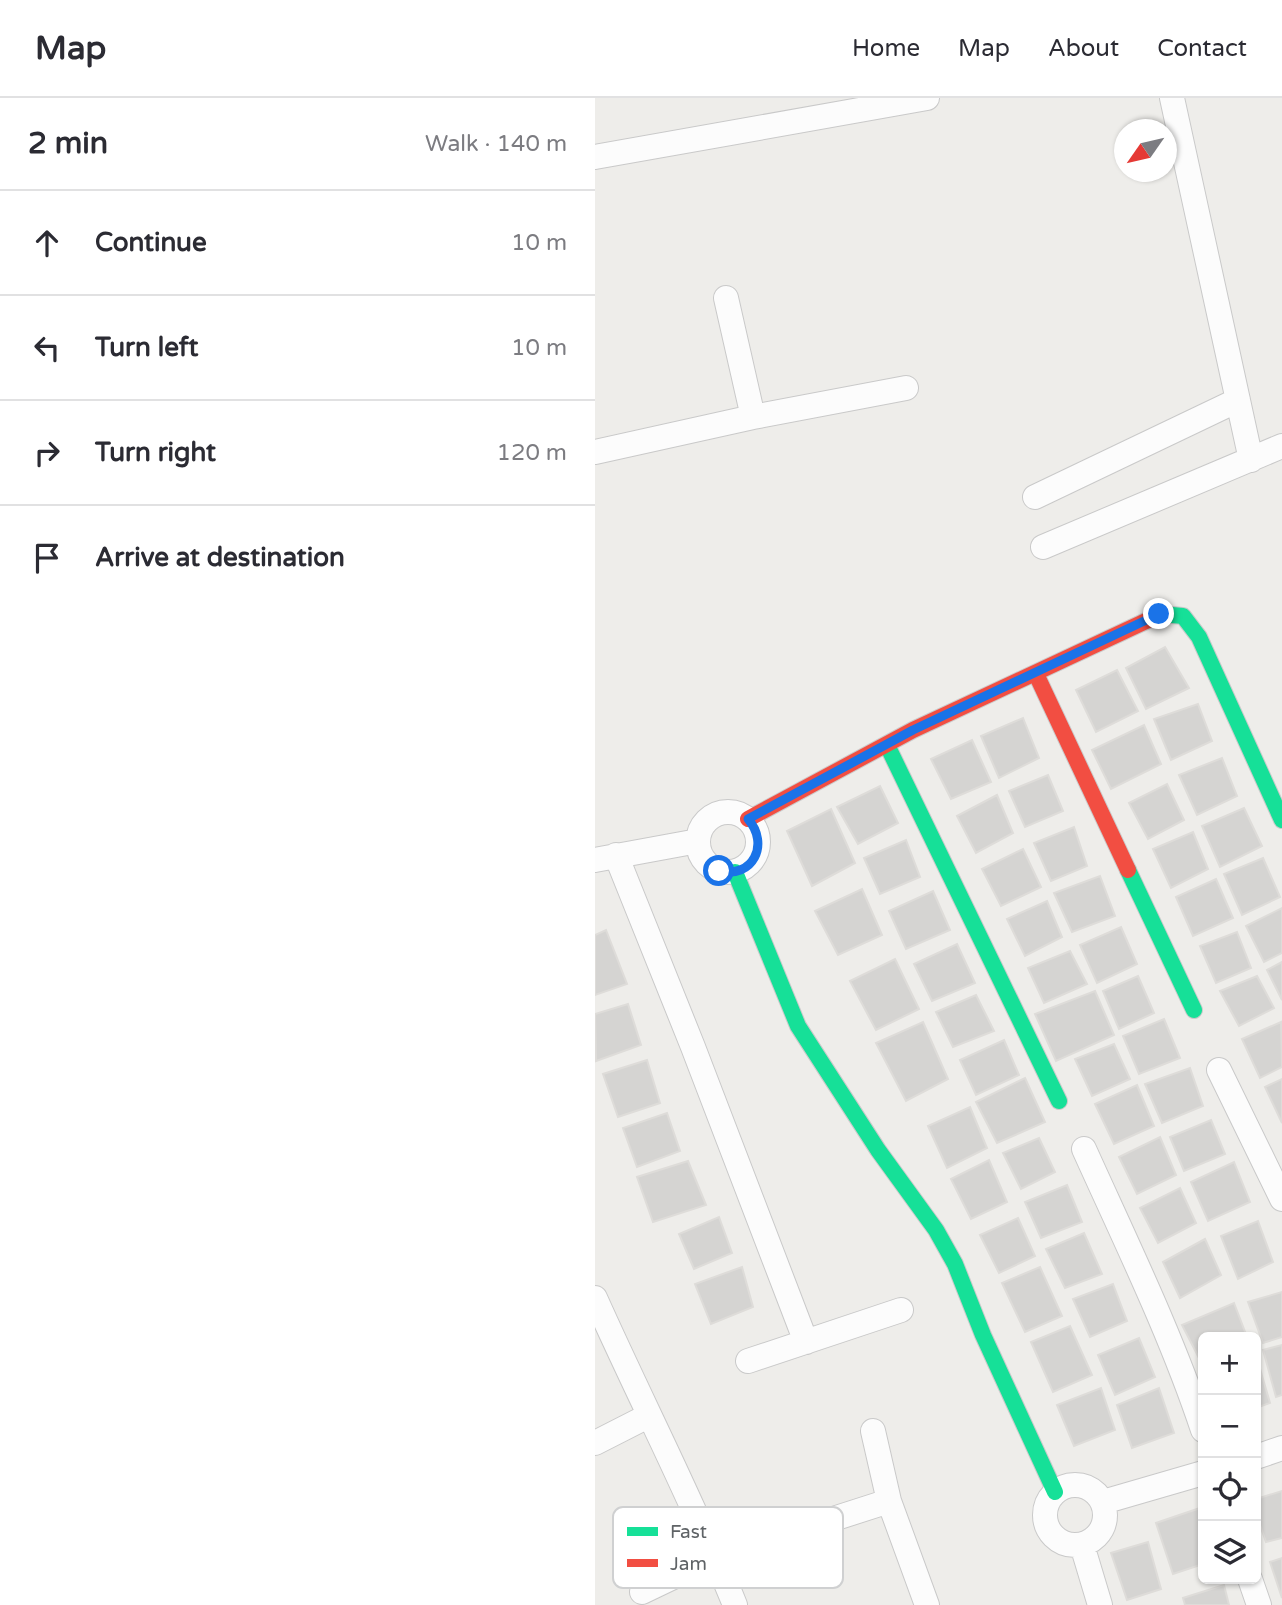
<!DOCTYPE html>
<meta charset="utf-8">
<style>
:root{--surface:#fff;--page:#f7f7f7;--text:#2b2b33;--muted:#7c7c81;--line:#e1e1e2}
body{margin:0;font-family:"Varela Round",sans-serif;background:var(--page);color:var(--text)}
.controls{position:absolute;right:21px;bottom:21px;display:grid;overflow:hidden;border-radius:10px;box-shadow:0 2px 5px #0004}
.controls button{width:63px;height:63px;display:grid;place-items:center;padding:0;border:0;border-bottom:2px solid var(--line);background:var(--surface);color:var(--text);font:35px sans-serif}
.compass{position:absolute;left:519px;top:21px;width:63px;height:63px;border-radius:50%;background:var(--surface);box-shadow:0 2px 5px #0004;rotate:236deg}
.stop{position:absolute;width:21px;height:21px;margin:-16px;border:5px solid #1a73e8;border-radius:50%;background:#fff}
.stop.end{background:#1a73e8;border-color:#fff;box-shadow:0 2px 7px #0008}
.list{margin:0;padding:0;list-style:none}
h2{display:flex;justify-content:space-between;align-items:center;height:91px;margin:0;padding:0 28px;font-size:30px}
h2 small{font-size:23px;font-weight:400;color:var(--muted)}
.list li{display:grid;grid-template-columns:46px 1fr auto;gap:21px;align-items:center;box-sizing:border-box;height:105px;padding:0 28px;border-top:2px solid var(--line)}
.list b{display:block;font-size:26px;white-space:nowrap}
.list em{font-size:23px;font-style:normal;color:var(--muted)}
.icon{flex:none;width:38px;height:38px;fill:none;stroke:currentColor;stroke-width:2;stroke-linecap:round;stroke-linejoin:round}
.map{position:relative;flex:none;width:687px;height:1507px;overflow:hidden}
header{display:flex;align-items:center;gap:42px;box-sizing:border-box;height:98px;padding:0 35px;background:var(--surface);border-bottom:2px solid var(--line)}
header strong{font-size:33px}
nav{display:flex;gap:38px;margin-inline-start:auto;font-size:24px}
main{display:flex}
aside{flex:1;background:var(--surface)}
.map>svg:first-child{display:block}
</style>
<header>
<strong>Map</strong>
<nav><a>Home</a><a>Map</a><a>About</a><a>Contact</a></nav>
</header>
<main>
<aside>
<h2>2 min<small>Walk · 140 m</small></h2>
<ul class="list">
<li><svg class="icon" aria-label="ahead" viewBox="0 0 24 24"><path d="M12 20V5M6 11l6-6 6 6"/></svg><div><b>Continue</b></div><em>10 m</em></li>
<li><svg class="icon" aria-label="left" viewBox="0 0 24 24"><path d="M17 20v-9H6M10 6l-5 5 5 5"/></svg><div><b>Turn left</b></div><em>10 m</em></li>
<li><svg class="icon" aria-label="right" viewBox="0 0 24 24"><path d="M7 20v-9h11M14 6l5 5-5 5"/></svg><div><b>Turn right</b></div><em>120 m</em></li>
<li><svg class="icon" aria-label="arrive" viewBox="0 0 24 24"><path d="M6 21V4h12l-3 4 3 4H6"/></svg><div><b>Arrive at destination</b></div></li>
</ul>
</aside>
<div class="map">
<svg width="687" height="1507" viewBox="0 0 687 1507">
<rect width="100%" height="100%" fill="#eeedea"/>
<!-- building -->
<path fill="#d5d4d2" stroke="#dedcd9" stroke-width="2" d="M 570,549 L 594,590 L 551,611 L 531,570 Z
M 522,572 L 543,613 L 501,634 L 481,592 Z
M 603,606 L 617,643 L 576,662 L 559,621 Z
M 428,620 L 444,660 L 404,680 L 386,638 Z
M 549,627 L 566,666 L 516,691 L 497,652 Z
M 377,642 L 396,684 L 356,701 L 336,661 Z
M 627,660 L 642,698 L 602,717 L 584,677 Z
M 453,677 L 468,713 L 430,729 L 414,693 Z
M 572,686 L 589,722 L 553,741 L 534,705 Z
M 285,688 L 303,725 L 263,746 L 242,709 Z
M 402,697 L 418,735 L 381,755 L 362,718 Z
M 649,710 L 667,748 L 625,769 L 607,728 Z
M 236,711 L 260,765 L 217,788 L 192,733 Z
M 479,729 L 492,768 L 456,783 L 439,745 Z
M 598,734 L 613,771 L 576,790 L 558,751 Z
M 311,742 L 325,779 L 285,796 L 269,760 Z
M 428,751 L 446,789 L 406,808 L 387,771 Z
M 668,760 L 685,799 L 647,817 L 629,776 Z
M 505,778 L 520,818 L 477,834 L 459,795 Z
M 621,781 L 638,820 L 598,838 L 581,799 Z
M 267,791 L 287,837 L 243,857 L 220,813 Z
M 338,793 L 355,832 L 311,851 L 294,813 Z
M 452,803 L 467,839 L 430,858 L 412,821 Z
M 687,810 L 687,855 L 669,864 L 651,828 Z
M 526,829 L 542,866 L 502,885 L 485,847 Z
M 11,832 L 32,886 L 0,897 L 0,837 Z
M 642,834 L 656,870 L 621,885 L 605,848 Z
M 362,846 L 380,885 L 337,903 L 319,866 Z
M 475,853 L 492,886 L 449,905 L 433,870 Z
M 300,861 L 324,911 L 281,932 L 255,883 Z
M 687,864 L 687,902 L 672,872 Z
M 543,878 L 559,915 L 524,931 L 508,893 Z
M 662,878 L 679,910 L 644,928 L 625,893 Z
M 500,893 L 519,937 L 461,963 L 440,916 Z
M 381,897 L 399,933 L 358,949 L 341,914 Z
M 33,906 L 46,947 L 1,963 L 0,916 Z
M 569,921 L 585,960 L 544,976 L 528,938 Z
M 328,924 L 353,981 L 311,1003 L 281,945 Z
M 686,924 L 687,969 L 665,980 L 647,941 Z
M 409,942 L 424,977 L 381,997 L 365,962 Z
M 519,946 L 535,981 L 497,998 L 480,961 Z
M 52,962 L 65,1005 L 23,1019 L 8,976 Z
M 595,970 L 608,1008 L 567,1025 L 550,986 Z
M 430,980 L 450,1024 L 402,1045 L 381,1004 Z
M 687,981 L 687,1025 L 670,989 Z
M 542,987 L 559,1028 L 519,1046 L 500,1006 Z
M 375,1009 L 392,1050 L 352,1070 L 333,1028 Z
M 72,1015 L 85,1053 L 42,1069 L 28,1030 Z
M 616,1022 L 630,1056 L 589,1073 L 575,1039 Z
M 565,1039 L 581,1077 L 542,1096 L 524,1059 Z
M 444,1040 L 460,1074 L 426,1091 L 408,1055 Z
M 394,1062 L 412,1104 L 376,1121 L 356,1081 Z
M 93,1063 L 111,1107 L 58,1124 L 42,1079 Z
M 639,1064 L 655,1104 L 613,1123 L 596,1084 Z
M 472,1087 L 487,1124 L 446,1140 L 430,1104 Z
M 585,1090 L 601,1125 L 563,1145 L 545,1110 Z
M 124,1119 L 137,1155 L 99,1171 L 84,1136 Z
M 423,1120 L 440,1158 L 404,1175 L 385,1137 Z
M 663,1123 L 678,1164 L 643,1181 L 626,1138 Z
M 489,1135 L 507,1176 L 470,1190 L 451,1151 Z
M 610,1141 L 626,1177 L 585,1200 L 568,1164 Z
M 147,1169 L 158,1209 L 116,1226 L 100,1186 Z
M 445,1169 L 467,1218 L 430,1234 L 407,1185 Z
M 518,1186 L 532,1223 L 495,1239 L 478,1201 Z
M 687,1194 L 687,1239 L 668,1245 L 653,1204 Z
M 639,1205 L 652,1239 L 608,1239 L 607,1266 L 587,1227 Z
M 475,1228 L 497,1277 L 458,1294 L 436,1244 Z
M 544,1240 L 560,1279 L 520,1297 L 503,1257 Z
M 687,1247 L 687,1297 L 681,1299 L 668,1252 Z
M 661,1257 L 675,1305 L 661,1310 Z
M 506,1290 L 520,1332 L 479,1348 L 462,1307 Z
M 564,1290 L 579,1335 L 537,1350 L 522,1307 Z
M 687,1393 L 687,1440 L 671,1444 L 661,1416 L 661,1401 Z
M 608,1409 L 608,1466 L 578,1476 L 561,1425 Z
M 553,1444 L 566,1491 L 532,1502 L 516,1455 Z
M 687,1460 L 687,1500 L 675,1464 Z
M 629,1487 L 634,1507 L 590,1507 L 588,1500 Z"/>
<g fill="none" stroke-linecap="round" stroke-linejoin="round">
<defs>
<path id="street" d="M 577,0 L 656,362
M 0,59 L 332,0
M 131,200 L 158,319
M 0,354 L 158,319 L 311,290
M 440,399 L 643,302
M 448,449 L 687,348
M103 744a30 30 0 1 1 60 0a30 30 0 1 1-60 0Z
M 21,757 L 98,949 L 211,1244
M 0,762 L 103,743
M 624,972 L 687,1101
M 489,1051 C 531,1144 576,1236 608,1332
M 0,1200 C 46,1303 98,1403 140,1507
M 153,1263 L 306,1212
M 278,1333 L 294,1403 L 332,1507
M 0,1345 L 53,1318
M 661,1359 L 687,1350
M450 1417a30 30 0 1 1 60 0a30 30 0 1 1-60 0Z
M 508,1404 L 608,1375
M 487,1447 L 505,1507
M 655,1481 L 664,1507
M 47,1494 L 120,1459 L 294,1403"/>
<path id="fast" d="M 566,516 L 588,518 L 604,539 L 687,722
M 292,647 L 464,1003
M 533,772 L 599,912
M 140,774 L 203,928 L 283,1052 L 341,1132 L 360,1166 L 388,1237 L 460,1394"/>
<path id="jam" d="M 441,576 L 533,772
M 153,721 L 318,632 L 566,516"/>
</defs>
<!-- street casing -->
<use href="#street" stroke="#c9c9c9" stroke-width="26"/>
<!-- fast casing -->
<use href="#fast" stroke="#cbcbcb" stroke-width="18"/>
<!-- jam casing -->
<use href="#jam" stroke="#cbcbcb" stroke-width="18"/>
<!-- street -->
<use href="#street" stroke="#fcfcfc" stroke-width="24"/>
<!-- fast -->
<use href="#fast" stroke="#16e098" stroke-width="16"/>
<!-- jam -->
<use href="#jam" stroke="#f24e42" stroke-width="16"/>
</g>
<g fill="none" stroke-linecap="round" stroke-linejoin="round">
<!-- route -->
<path stroke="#1a73e8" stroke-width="9" d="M 124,773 C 158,781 175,746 153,721 L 318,632 L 564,516"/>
</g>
<!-- legend -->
<rect x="18" y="1409" width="230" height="81" rx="10" fill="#fff" stroke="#cfd0d1" stroke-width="2"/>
<rect x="32" y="1429" width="31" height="9" fill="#16e098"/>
<rect x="32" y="1461" width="31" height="8" fill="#f24e42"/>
<g font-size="19" fill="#5f6366">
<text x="75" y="1440">Fast</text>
<text x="75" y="1472">Jam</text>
</g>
</svg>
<div class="controls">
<button>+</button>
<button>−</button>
<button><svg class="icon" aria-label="locate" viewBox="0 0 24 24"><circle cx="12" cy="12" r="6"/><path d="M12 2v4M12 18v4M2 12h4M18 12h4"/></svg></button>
<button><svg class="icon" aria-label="layers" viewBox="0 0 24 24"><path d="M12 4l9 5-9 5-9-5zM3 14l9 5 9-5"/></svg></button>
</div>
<svg class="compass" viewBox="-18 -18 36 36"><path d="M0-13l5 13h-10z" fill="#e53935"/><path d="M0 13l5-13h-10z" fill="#7c7c81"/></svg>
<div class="stop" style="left:124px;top:773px"></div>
<div class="stop end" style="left:564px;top:516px"></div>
</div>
</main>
